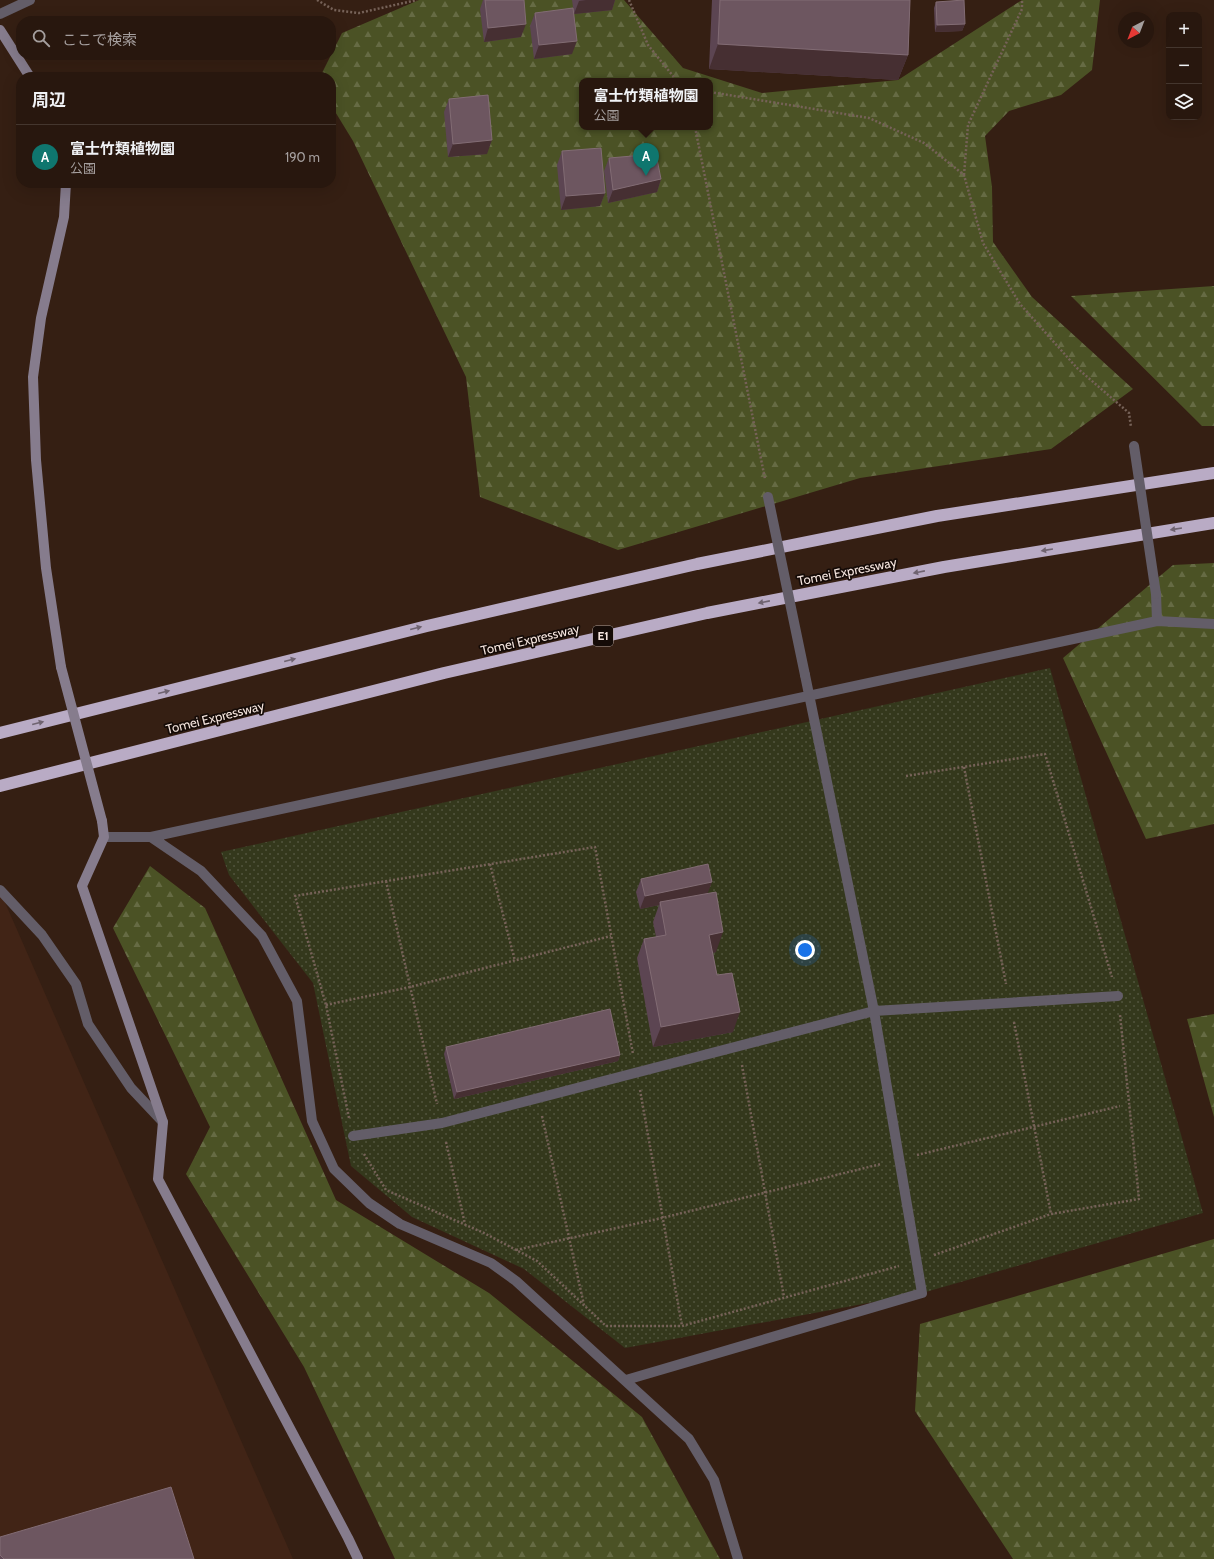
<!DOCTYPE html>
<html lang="ja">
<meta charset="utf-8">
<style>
:root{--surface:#28170e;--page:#302017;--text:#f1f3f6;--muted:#a59f9e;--line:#44362e;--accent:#0f766e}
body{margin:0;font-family:Cabin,"Noto Sans JP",sans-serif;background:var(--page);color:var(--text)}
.controls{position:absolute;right:12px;top:12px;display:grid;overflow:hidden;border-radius:8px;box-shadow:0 4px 16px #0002}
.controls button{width:36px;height:36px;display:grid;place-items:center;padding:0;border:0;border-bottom:1px solid var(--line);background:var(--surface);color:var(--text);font:20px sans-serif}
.compass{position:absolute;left:1118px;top:12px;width:36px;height:36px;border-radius:50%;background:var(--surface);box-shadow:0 4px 16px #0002;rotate:222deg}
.you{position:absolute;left:805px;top:950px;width:14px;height:14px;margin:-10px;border:3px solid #fff;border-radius:50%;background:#1a73e8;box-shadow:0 0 0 6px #1a73e833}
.badge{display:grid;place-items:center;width:26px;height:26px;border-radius:50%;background:var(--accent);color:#fff;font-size:13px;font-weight:700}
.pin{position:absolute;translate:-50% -33px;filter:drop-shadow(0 1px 2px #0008)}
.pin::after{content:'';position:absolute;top:21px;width:14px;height:12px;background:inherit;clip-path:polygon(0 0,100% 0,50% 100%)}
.popup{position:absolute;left:579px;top:78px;width:134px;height:52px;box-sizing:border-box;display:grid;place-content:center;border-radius:8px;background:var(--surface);filter:drop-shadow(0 1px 3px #0005);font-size:13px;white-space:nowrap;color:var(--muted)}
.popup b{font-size:15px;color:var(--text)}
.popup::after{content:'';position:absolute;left:50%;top:100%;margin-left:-8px;border:8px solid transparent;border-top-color:var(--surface)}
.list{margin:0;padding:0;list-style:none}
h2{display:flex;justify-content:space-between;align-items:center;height:52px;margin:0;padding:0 16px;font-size:17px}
h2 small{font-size:13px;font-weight:400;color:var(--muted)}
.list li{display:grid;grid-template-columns:26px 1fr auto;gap:12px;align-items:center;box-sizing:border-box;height:64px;padding:0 16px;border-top:1px solid var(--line)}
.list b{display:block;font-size:15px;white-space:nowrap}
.list p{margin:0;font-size:13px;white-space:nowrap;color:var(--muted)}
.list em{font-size:13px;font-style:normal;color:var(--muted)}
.icon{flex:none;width:22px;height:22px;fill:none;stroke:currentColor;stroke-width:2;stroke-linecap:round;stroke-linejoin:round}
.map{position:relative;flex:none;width:1214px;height:1559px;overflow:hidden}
.search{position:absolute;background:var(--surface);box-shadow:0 4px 16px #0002;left:16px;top:16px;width:320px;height:44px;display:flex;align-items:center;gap:10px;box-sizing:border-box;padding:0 14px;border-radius:16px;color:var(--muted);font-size:15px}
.panel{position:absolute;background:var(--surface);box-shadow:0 4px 16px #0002;left:16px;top:72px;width:320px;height:116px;border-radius:16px}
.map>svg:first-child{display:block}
</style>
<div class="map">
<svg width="1214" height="1559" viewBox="0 0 1214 1559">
<defs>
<pattern id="grass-dots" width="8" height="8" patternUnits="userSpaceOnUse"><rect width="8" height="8" fill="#34381c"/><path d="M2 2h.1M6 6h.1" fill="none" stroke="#52553d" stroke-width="1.8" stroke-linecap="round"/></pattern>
<pattern id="forest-firs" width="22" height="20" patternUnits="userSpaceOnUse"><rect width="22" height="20" fill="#4b5225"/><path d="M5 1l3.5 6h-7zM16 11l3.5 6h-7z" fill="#666b44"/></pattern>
</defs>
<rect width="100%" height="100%" fill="#351f13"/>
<!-- built -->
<path fill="#412416" d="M 0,891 L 293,1559 L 0,1559 Z"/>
<!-- grass -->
<path fill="url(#grass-dots)" d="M 1050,668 L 1203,1213 L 922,1293 L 625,1348 L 524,1269 L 412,1217 L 351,1166 L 313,983 L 229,875 L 221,852 Z"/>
<!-- forest -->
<path fill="url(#forest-firs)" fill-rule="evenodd" d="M 419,0 L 624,0 L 683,68 L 762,93 L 898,80 L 1022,0 L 1100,0 L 1092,70 L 1061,95 L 1009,111 L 985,136 L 992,187 L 993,242 L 1032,297 L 1133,389 L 1051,449 L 860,478 L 618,550 L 480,497 L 466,377 L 353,141 L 331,105 L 331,77 L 320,77 L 342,33 ZM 582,81 L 710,81 L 710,127 L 582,127 Z
M 1214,286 L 1214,426 L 1202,426 L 1071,296 Z
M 1214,563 L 1214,824 L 1146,839 L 1063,658 L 1173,565 Z
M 150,866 L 205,908 L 336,1200 L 489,1293 L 642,1417 L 720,1559 L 395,1559 L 304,1367 L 186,1174 L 210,1127 L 113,928 Z
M 1214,1014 L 1214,1117 L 1187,1019 Z
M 1214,1239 L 1214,1559 L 1013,1559 L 915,1411 L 920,1324 Z"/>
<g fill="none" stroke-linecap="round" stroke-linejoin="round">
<!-- path -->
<path stroke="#766258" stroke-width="2.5" stroke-dasharray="2 2" stroke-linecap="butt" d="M 317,0 L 334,10 L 359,13 L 417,0
M 629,0 L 648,45 L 677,81
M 710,92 L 869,118 L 924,143 L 964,175 L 983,243 L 1020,304 L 1077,368 L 1129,413 L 1131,427
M 695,127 L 765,479
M 964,175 L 968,125 L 1022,9 L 1022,0
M 964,767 L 1006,984
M 906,776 L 1045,754 L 1112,977
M 490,864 L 515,961
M 386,881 L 437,1104
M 326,1005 L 410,987 L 611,936
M 1014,1022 L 1051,1214
M 742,1065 L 784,1297
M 640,1090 L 682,1326
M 542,1116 L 584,1305
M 349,1118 L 326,1005 L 295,896 L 595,847 L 633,1054
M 446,1142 L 465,1224
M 364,1154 L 386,1190 L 484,1233 L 537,1261 L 606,1326 L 682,1326 L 899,1266
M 917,1155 L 1120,1106
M 516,1250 L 662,1218 L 881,1164
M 934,1255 L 1051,1214 L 1139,1199 L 1120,1015"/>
<!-- street -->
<path stroke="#635d68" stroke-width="10" d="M 0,14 L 30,0
M 1156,594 L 1157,621
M 104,837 L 151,837 L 1157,621 L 1214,624
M 151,837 L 201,871 L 262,936 L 297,1001 L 312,1121 L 334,1169 L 369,1203 L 400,1224 L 491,1263 L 516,1281 L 689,1439 L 714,1480 L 738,1559
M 0,890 L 42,935 L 76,984 L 88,1024 L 131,1088 L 163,1122
M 353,1136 L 442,1123 L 874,1011 L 1118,996
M 626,1380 L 922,1293 L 874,1011 L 805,675"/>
<!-- secondary -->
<path stroke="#867c8d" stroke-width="10" d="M 0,30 L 30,77
M 61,667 L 46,568 L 36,460 L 33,377 L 41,318 L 64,217 L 66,183
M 102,821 L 104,837 L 82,886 L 163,1122 L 158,1179 L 348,1538 L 358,1559"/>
<!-- highway -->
<path stroke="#b9abc5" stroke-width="12" d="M 0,733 L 427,626 L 697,564 L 937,516 L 1214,473
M 0,786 L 444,673 L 707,613 L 944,567 L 1214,523"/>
<!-- street-bridge -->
<path stroke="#635d68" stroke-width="10" d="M 1134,446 L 1156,594
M 768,497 L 805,675"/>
<!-- secondary-bridge -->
<path stroke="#867c8d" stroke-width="10" d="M 61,667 L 102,821"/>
</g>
<!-- wall -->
<path fill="#5c4552" d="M 483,0 L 524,0 L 521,37 L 484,42 L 480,9 Z
M 572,0 L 615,0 L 612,10 L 574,14 Z
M 712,0 L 910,0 L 908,55 L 898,80 L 709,69 Z
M 936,2 L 965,24 L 962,31 L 935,32 L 934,8 Z
M 535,13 L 572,54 L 534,59 L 530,26 Z
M 449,99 L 487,154 L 448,157 L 444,112 Z
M 562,151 L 605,193 L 600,206 L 561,210 L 557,165 Z
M 609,158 L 661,179 L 657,192 L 608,203 L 604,171 Z
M 641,879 L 707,893 L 716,952 L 713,953 L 717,975 L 733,1032 L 653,1047 L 637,958 L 644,939 L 656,937 L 653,922 L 659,905 L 640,909 L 636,892 Z
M 446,1047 L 620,1055 L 618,1061 L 454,1099 L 444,1054 Z
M 0,1537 L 194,1559 L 0,1559 Z"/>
<!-- shaded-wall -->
<path fill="#462f32" d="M 586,0 L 615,0 L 612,10 L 574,14 L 579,1 Z
M 526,24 L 521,37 L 484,42 L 488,28 Z
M 965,24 L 962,31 L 935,32 L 937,25 Z
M 577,41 L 572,54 L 534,59 L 539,45 Z
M 718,44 L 908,55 L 898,80 L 709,69 Z
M 492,140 L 487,154 L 448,157 L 453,144 Z
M 661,179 L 657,192 L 608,203 L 613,190 Z
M 605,193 L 600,206 L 561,210 L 566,196 Z
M 712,882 L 707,895 L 660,902 L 659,905 L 640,909 L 645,896 Z
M 723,932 L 716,952 L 702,955 L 709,935 Z
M 740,1012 L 733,1032 L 653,1047 L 661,1027 Z
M 620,1055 L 618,1061 L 454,1099 L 457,1092 Z"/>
<!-- building -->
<path fill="#6d5660" stroke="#826c74" d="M 485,0 L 524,0 L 526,24 L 488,28 Z
M 720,0 L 910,0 L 908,55 L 718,44 Z
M 964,0 L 965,24 L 937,25 L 936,2 Z
M 573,8 L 577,41 L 539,45 L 535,13 Z
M 488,95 L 492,140 L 453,144 L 449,99 Z
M 601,148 L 605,193 L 566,196 L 562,151 Z
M 656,154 L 661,179 L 613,190 L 609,158 Z
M 708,864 L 712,882 L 645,896 L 641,879 Z
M 716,892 L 723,932 L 709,935 L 717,975 L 732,973 L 740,1012 L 661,1027 L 644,939 L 666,935 L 660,902 Z
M 610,1009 L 620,1055 L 457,1092 L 446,1047 Z
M 171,1487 L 194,1559 L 4,1559 L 0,1555 L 0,1537 Z"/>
<!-- one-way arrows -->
<defs><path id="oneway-solid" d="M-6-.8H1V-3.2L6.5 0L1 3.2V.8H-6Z"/></defs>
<g fill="#6f6370">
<use href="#oneway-solid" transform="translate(1176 529) rotate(171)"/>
<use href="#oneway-solid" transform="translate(1047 550) rotate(171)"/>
<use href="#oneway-solid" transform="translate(919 572) rotate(169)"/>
<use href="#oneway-solid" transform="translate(764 602) rotate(169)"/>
<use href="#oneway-solid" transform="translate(416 628) rotate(-14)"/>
<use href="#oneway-solid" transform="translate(290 660) rotate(-14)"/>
<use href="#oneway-solid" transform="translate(164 692) rotate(-14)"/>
<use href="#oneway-solid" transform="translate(38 723) rotate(-14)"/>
</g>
<g text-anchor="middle" stroke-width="3.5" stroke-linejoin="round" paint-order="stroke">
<!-- shield labels -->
<rect fill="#150b07" stroke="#b1a39d" stroke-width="1" x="593" y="626" width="20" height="20" rx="3"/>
<g font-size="12" font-weight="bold" fill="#f4e4dd">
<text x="603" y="640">E1</text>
</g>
<!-- street labels -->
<g font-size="13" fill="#f4e4dd" stroke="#150b07">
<text transform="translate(847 571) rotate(-11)" y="5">Tomei Expressway</text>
<text transform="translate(530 639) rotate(-13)" y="5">Tomei Expressway</text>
<text transform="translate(215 717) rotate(-14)" y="5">Tomei Expressway</text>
</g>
</g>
</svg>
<div class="controls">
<button>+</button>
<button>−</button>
<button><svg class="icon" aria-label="layers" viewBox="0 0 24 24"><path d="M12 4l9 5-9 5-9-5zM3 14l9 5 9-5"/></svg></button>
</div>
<svg class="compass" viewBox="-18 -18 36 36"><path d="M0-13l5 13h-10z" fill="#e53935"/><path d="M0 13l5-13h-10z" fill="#a59f9e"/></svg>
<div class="you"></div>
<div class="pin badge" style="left:646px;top:176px">A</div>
<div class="popup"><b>富士竹類植物園</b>公園</div>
<div class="search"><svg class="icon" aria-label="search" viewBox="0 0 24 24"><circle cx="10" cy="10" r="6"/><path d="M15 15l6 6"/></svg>ここで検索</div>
<section class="panel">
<h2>周辺<small></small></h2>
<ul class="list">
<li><span class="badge">A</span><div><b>富士竹類植物園</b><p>公園</p></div><em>190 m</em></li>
</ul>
</section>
</div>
